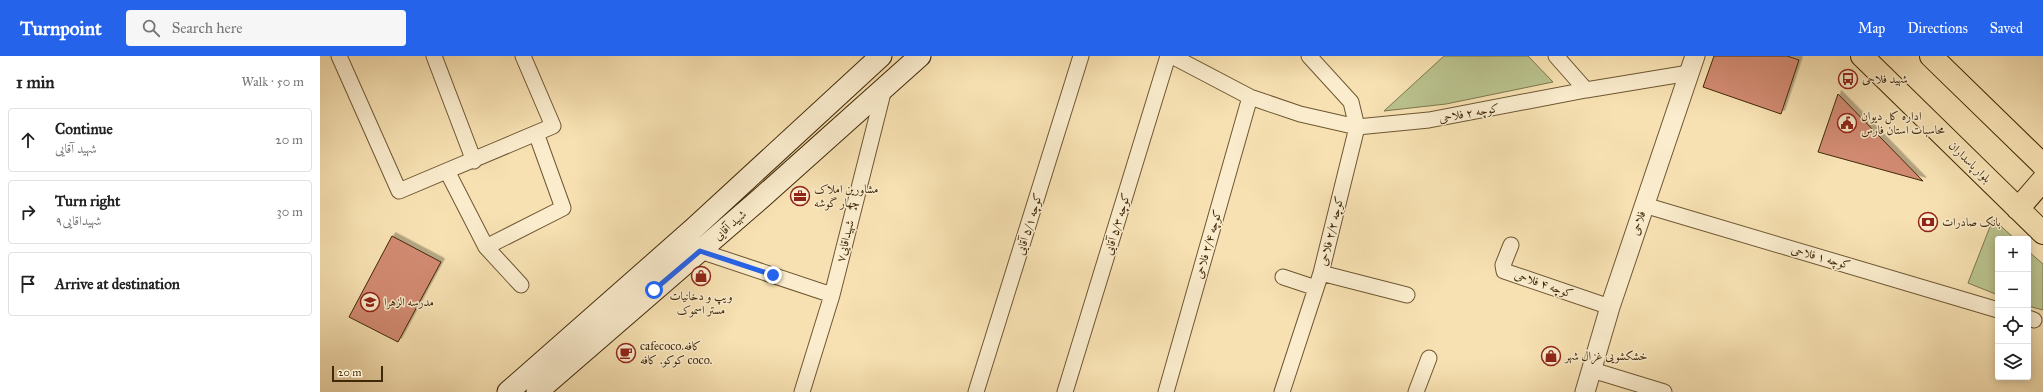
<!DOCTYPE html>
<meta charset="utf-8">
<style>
:root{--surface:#fff;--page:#f6f6f6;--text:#222;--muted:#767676;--line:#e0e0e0;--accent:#2563eb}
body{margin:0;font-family:"IM FELL Great Primer",Amiri,serif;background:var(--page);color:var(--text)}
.controls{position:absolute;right:12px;bottom:12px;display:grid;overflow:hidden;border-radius:4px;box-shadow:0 2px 10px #0003}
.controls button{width:36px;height:36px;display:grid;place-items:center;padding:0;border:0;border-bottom:1px solid var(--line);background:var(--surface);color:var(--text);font:20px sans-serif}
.scale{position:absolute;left:12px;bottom:10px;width:51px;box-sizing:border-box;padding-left:4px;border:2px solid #402908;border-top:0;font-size:11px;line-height:14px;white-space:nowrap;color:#402908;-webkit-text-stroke:3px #faeccd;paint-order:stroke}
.stop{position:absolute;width:12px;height:12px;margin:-9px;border:3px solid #2563eb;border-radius:50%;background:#fff}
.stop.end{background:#2563eb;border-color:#fff;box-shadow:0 1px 4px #0008}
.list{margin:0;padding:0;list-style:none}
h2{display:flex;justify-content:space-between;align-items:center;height:52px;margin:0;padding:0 16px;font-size:17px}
h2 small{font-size:13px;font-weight:400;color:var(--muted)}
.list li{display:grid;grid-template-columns:26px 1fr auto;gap:12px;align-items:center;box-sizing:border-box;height:64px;margin:0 8px 8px;padding:0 8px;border:1px solid var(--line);border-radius:4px}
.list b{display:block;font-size:15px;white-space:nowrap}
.list p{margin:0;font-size:13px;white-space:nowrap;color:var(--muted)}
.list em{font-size:13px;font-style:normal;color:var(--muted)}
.icon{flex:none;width:22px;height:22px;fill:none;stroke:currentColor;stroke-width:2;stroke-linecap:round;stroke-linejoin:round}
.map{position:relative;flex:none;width:1723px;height:336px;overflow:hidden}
header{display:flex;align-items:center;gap:24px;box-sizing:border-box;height:56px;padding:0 20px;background:var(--accent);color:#fff}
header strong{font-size:19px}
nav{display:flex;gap:22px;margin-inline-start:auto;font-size:14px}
.search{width:280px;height:36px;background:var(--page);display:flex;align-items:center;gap:10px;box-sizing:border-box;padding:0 14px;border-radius:4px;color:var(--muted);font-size:15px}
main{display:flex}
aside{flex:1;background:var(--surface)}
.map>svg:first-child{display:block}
</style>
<header>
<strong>Turnpoint</strong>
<div class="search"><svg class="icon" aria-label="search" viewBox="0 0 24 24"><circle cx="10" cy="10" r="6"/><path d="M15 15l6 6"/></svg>Search here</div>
<nav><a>Map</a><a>Directions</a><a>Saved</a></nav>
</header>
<main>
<aside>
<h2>1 min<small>Walk · 50 m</small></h2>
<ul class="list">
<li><svg class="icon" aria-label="ahead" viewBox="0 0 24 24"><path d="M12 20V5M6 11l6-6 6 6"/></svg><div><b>Continue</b><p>شهید آقایی</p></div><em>20 m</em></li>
<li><svg class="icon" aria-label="right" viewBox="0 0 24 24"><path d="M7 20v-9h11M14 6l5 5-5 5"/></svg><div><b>Turn right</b><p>شهیداقایی۹</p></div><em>30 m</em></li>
<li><svg class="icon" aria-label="arrive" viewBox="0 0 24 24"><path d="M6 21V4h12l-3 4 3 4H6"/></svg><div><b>Arrive at destination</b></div></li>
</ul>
</aside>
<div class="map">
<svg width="1723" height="336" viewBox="0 0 1723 336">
<defs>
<filter id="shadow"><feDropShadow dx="3.5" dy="-3.5" stdDeviation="0" flood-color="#0004"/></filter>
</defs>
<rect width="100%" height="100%" fill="#f7e1b2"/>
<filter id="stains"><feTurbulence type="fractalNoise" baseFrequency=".005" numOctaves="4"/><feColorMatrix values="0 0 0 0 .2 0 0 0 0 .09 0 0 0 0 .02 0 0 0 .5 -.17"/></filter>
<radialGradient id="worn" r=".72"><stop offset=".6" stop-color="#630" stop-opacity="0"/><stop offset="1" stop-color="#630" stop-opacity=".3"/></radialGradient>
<!-- green -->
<path fill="#bac38e" stroke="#7d764b" d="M 1124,0 L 1208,0 L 1233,26 L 1126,48 L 1064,55 Z
M 1673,163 L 1695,183 L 1678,183 L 1678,239 L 1648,227 Z
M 1708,195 L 1723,208 L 1723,254 L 1708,250 Z"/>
<!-- building -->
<path fill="#d28b72" stroke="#402908" filter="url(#shadow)" d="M 1394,0 L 1467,0 L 1479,4 L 1461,58 L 1383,31 Z
M 1518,38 L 1603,125 L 1498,96 Z
M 72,180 L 121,206 L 78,286 L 29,261 Z"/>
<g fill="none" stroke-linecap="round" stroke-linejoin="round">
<defs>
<path id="minor" d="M 19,0 L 79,135 L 233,70 L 203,0
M 114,0 L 154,105
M 852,0 L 930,41 L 980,58 L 1037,71 L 1109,64 L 1266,34 L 1369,17
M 1236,0 L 1266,34
M 127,115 L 166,191 L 201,229
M 1324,149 L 1678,254
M 1191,189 L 1183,209 L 1184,215 L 1290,251
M 166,191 L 243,152 L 216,77
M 380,195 L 512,239
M 1001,217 L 1087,239
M 963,221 L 996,232
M 1708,262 L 1714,264
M 1272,314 L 1344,336
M 482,336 L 512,239 L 564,33
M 656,336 L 761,0
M 745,336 L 848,0
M 846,336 L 930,41
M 962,336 L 1001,217 L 1037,71 L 1031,46 L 989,0
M 1096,336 L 1109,302"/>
<path id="tertiary" d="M 1265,336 L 1290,251 L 1375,0"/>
<path id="secondary" d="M 188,336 L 372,174 L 561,0
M 217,336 L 440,143 L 600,0"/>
<path id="primary" d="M 1542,0 L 1723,177
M 1611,0 L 1723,109
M 1698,153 L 1723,124"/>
</defs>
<!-- minor casing -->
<use href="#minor" stroke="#6e5732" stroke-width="17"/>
<!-- tertiary casing -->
<use href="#tertiary" stroke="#6e5732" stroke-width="21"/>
<!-- secondary casing -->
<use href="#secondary" stroke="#402908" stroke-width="23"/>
<!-- primary casing -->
<use href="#primary" stroke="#402908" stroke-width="24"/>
<!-- minor -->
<use href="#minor" stroke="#faeccd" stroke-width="15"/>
<!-- tertiary -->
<use href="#tertiary" stroke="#faeccd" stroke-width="19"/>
<!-- secondary -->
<use href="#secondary" stroke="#faeccd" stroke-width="21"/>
<!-- primary -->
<use href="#primary" stroke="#f7e1b2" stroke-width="22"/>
</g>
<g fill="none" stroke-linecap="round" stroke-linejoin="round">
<!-- route -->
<path stroke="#2563eb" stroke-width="5" d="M 334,234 L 380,195 L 453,219"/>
</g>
<!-- icons -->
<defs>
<symbol id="bus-ring" viewBox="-11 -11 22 22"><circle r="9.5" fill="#faeccd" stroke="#8f2418" stroke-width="1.5"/><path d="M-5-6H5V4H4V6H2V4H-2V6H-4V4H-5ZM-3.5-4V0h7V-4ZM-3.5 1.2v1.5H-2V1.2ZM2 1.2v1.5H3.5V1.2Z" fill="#8f2418"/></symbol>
<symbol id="civic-ring" viewBox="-11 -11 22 22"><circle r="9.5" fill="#faeccd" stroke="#8f2418" stroke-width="1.5"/><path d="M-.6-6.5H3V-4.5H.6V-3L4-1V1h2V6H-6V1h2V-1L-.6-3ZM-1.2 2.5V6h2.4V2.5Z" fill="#8f2418"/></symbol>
<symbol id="office-ring" viewBox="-11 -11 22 22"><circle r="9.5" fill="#faeccd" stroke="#8f2418" stroke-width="1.5"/><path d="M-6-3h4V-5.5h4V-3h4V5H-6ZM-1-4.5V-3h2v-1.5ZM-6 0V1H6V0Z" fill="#8f2418"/></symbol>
<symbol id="bank-ring" viewBox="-11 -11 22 22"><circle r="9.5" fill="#faeccd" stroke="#8f2418" stroke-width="1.5"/><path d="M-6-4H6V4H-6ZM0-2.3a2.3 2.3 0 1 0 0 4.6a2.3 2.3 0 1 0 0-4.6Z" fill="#8f2418"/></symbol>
<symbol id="shop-ring" viewBox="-11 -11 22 22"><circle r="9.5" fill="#faeccd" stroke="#8f2418" stroke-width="1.5"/><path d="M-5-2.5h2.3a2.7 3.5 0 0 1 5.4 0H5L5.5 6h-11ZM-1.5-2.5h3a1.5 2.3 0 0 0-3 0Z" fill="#8f2418"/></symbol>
<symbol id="school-ring" viewBox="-11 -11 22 22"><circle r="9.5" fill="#faeccd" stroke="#8f2418" stroke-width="1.5"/><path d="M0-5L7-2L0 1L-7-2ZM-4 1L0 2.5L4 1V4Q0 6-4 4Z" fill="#8f2418"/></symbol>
<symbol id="cafe-ring" viewBox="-11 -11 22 22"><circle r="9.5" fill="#faeccd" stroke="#8f2418" stroke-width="1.5"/><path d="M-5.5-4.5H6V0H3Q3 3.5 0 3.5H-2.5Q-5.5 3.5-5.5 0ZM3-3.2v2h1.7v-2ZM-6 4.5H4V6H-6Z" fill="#8f2418"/></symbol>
</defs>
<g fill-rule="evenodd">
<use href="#bus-ring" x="1517" y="12" width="22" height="22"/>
<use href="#civic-ring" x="1516" y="56" width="22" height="22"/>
<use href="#office-ring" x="469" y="129" width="22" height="22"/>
<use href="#bank-ring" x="1597" y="155" width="22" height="22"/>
<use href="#shop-ring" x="370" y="209" width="22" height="22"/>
<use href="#school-ring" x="39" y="235" width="22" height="22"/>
<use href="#cafe-ring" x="295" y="286" width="22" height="22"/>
<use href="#shop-ring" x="1220" y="289" width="22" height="22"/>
</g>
<g text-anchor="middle" stroke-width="3" stroke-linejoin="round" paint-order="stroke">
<!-- poi labels -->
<g font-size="12" fill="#402908" stroke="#faeccd" text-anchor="start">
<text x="1542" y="27">شهید فلاحی</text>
<text x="1541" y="64">اداره کل دیوان<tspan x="1541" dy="14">محاسبات استان فارس</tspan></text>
<text x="494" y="137">مشاورین املاک<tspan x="494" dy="14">چهار گوشه</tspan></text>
<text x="1622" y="170">بانک صادرات</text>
<text x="381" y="244" text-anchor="middle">ویپ و دخانیات<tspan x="381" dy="14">مستر اسموک</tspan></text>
<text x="64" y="250">مدرسه الزهرا</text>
<text x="320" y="294">cafecoco.کافه<tspan x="320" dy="14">کوکو. کافه coco.</tspan></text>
<text x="1245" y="304">خشکشویی غزال شهر</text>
</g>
<!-- street labels -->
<g font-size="12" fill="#402908" stroke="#faeccd">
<text transform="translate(1149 57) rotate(-10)" y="4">کوچه ۲ فلاحی</text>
<text transform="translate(1650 106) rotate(44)" y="4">بلوار پاسداران</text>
<text transform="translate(1318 167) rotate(-72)" y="4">فلاحی</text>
<text transform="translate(709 168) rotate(-73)" y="4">کوچه ۵/۱ آقایی</text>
<text transform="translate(797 168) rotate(-73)" y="4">کوچه ۵/۳ آقایی</text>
<text transform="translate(410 169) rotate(-41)" y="4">شهید آقایی</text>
<text transform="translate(1011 175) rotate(-76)" y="4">کوچه ۲/۲ فلاحی</text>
<text transform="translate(525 185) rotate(-76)" y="4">شهیداقایی۷</text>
<text transform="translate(888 188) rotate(-74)" y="4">کوچه ۲/۴ فلاحی</text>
<text transform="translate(1501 201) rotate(16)" y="4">کوچه ۱ فلاحی</text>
<text transform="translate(1224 228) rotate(19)" y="4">کوچه ۴ فلاحی</text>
</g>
</g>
<rect width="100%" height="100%" filter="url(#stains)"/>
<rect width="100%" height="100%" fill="url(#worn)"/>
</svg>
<div class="controls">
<button>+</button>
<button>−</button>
<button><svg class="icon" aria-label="locate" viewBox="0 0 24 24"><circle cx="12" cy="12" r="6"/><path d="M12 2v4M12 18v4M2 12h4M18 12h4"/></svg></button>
<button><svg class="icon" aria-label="layers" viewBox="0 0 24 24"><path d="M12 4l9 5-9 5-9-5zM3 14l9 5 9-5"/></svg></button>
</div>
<div class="scale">20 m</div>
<div class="stop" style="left:334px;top:234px"></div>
<div class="stop end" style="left:453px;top:219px"></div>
</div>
</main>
